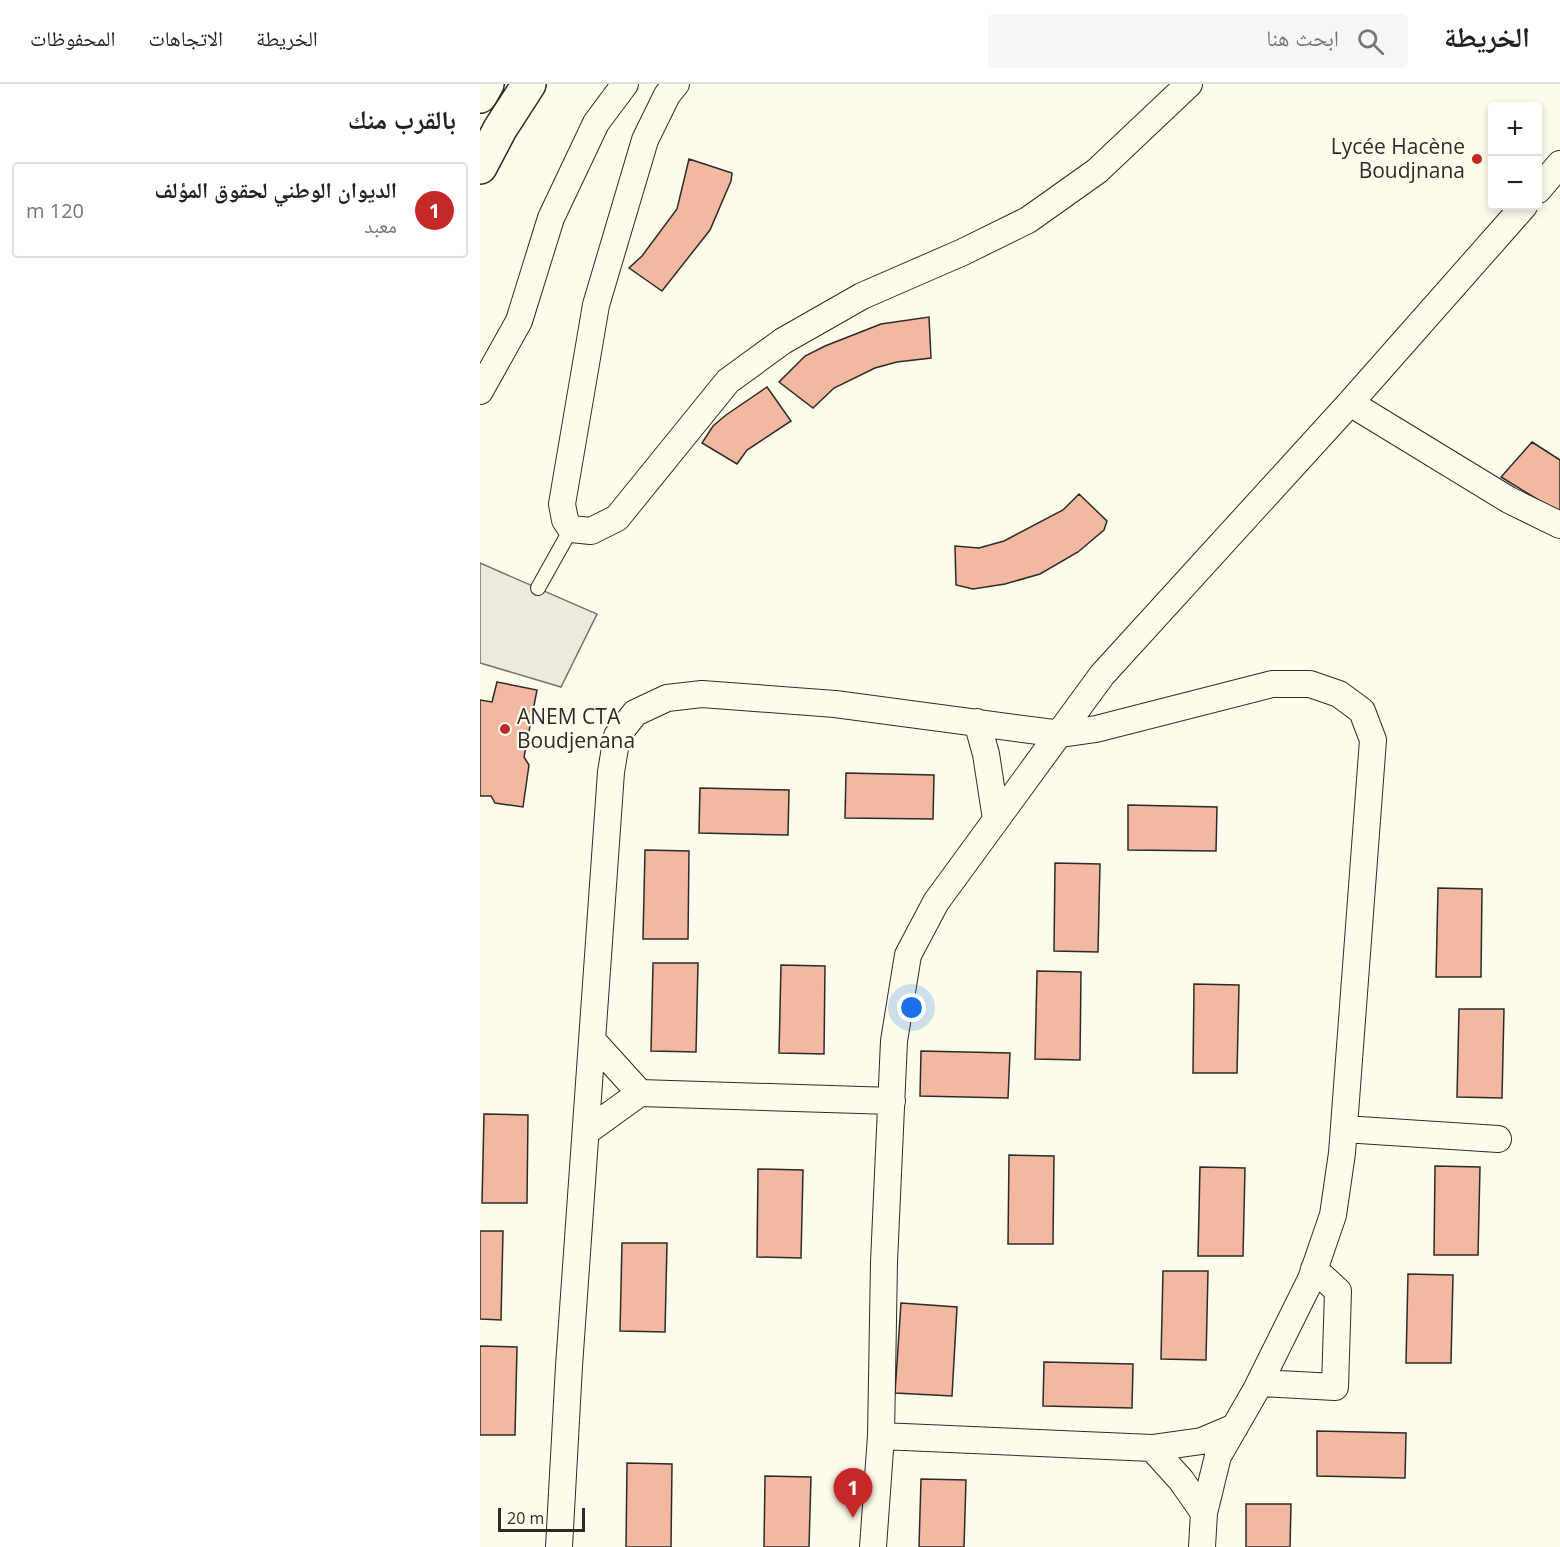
<!DOCTYPE html>
<html lang="ar">
<meta charset="utf-8">
<style>
:root{--surface:#fff;--page:#f6f6f6;--text:#222;--muted:#767676;--line:#e0e0e0;--accent:#c62828}
body{margin:0;font-family:"Open Sans","Noto Naskh Arabic",sans-serif;background:var(--page);color:var(--text);direction:rtl}
.controls{position:absolute;right:18px;top:18px;display:grid;overflow:hidden;border-radius:6px;box-shadow:0 3px 9px #0003}
.controls button{width:54px;height:54px;display:grid;place-items:center;padding:0;border:0;border-bottom:2px solid var(--line);background:var(--surface);color:var(--text);font:30px sans-serif}
.scale{position:absolute;left:18px;bottom:15px;width:87px;box-sizing:border-box;padding-left:6px;border:3px solid #2b2b2b;border-top:0;font-size:16px;line-height:21px;white-space:nowrap;color:#2b2b2b;-webkit-text-stroke:4px #fdfbea;paint-order:stroke}
.you{position:absolute;left:432px;top:924px;width:21px;height:21px;margin:-15px;border:4px solid #fff;border-radius:50%;background:#1a73e8;box-shadow:0 0 0 9px #1a73e833}
.badge{display:grid;place-items:center;width:39px;height:39px;border-radius:50%;background:var(--accent);color:#fff;font-size:20px;font-weight:700}
.pin{position:absolute;translate:-50% -50px;filter:drop-shadow(0 2px 3px #0008)}
.pin::after{content:'';position:absolute;top:32px;width:21px;height:18px;background:inherit;clip-path:polygon(0 0,100% 0,50% 100%)}
.list{margin:0;padding:0;list-style:none}
h2{display:flex;justify-content:space-between;align-items:center;height:78px;margin:0;padding:0 24px;font-size:26px}
h2 small{font-size:20px;font-weight:400;color:var(--muted)}
.list li{display:grid;grid-template-columns:39px 1fr auto;gap:18px;align-items:center;box-sizing:border-box;height:96px;margin:0 12px 12px;padding:0 12px;border:2px solid var(--line);border-radius:6px}
.list b{display:block;font-size:22px;white-space:nowrap}
.list p{margin:0;font-size:20px;white-space:nowrap;color:var(--muted)}
.list em{font-size:20px;font-style:normal;color:var(--muted)}
.icon{flex:none;width:33px;height:33px;fill:none;stroke:currentColor;stroke-width:2;stroke-linecap:round;stroke-linejoin:round}
.map{position:relative;flex:none;width:1080px;height:1463px;overflow:hidden;direction:ltr}
header{display:flex;align-items:center;gap:36px;box-sizing:border-box;height:84px;padding:0 30px;background:var(--surface);border-bottom:2px solid var(--line)}
header strong{font-size:28px}
nav{display:flex;gap:33px;margin-inline-start:auto;font-size:21px}
.search{width:420px;height:54px;background:var(--page);display:flex;align-items:center;gap:15px;box-sizing:border-box;padding:0 21px;border-radius:6px;color:var(--muted);font-size:22px}
main{display:flex}
aside{flex:1;background:var(--surface)}
.map>svg:first-child{display:block}
</style>
<header>
<strong>الخريطة</strong>
<div class="search"><svg class="icon" aria-label="search" viewBox="0 0 24 24"><circle cx="10" cy="10" r="6"/><path d="M15 15l6 6"/></svg>ابحث هنا</div>
<nav><a>الخريطة</a><a>الاتجاهات</a><a>المحفوظات</a></nav>
</header>
<main>
<div class="map">
<svg width="1080" height="1463" viewBox="0 0 1080 1463">
<rect width="100%" height="100%" fill="#fdfbea"/>
<!-- parking -->
<path fill="#eceadb" stroke="#74746e" stroke-width="1.5" d="M 0,479 L 117,530 L 81,603 L 0,579 Z"/>
<!-- building -->
<path fill="#f2b8a0" stroke="#2b2b2b" stroke-width="1.5" d="M 209,75 L 252,89 L 251,97 L 230,146 L 182,207 L 149,184 L 162,172 L 197,125 Z
M 449,233 L 451,274 L 417,278 L 395,284 L 354,304 L 333,324 L 299,298 L 325,272 L 345,262 L 401,240 Z
M 287,303 L 311,337 L 267,366 L 257,380 L 222,359 L 233,342 L 246,331 Z
M 1052,358 L 1080,376 L 1080,429 L 1021,393 Z
M 599,410 L 627,437 L 624,446 L 598,468 L 560,490 L 525,500 L 493,505 L 476,501 L 475,462 L 499,464 L 524,457 L 583,426 Z
M 17,598 L 57,606 L 44,673 L 49,681 L 43,723 L 15,719 L 11,712 L 0,712 L 0,616 L 12,618 Z
M 366,689 L 454,691 L 453,735 L 365,734 Z
M 220,704 L 309,706 L 308,751 L 219,749 Z
M 648,721 L 737,723 L 736,767 L 648,766 Z
M 165,766 L 209,767 L 208,855 L 163,855 Z
M 575,779 L 620,780 L 618,868 L 574,867 Z
M 958,804 L 1002,805 L 1001,893 L 956,893 Z
M 173,879 L 218,879 L 216,968 L 171,967 Z
M 301,881 L 345,882 L 344,970 L 299,969 Z
M 557,887 L 601,888 L 600,976 L 555,975 Z
M 714,900 L 759,901 L 757,989 L 713,989 Z
M 979,925 L 1024,925 L 1022,1014 L 977,1013 Z
M 441,967 L 530,969 L 528,1014 L 440,1012 Z
M 4,1030 L 48,1031 L 47,1119 L 2,1119 Z
M 529,1071 L 574,1072 L 573,1160 L 528,1160 Z
M 955,1082 L 1000,1083 L 998,1171 L 954,1171 Z
M 720,1083 L 765,1084 L 763,1172 L 718,1172 Z
M 278,1085 L 323,1086 L 321,1174 L 277,1173 Z
M 0,1147 L 23,1147 L 21,1236 L 0,1235 Z
M 142,1159 L 187,1159 L 185,1248 L 140,1247 Z
M 683,1187 L 728,1187 L 726,1276 L 681,1275 Z
M 928,1190 L 973,1191 L 971,1279 L 926,1279 Z
M 421,1219 L 477,1223 L 472,1312 L 415,1309 Z
M 0,1262 L 37,1263 L 35,1351 L 0,1351 Z
M 564,1278 L 653,1280 L 652,1324 L 563,1322 Z
M 837,1347 L 926,1349 L 925,1394 L 837,1392 Z
M 147,1379 L 192,1380 L 191,1463 L 146,1463 Z
M 285,1392 L 331,1393 L 329,1463 L 284,1463 Z
M 441,1395 L 486,1396 L 484,1463 L 439,1463 Z
M 766,1420 L 811,1420 L 810,1463 L 766,1463 Z"/>
<g fill="none" stroke-linecap="round" stroke-linejoin="round">
<defs>
<path id="lane" d="M 58,504 L 91,445"/>
<path id="street" d="M 196,0 L 187,11 L 165,56 L 116,221 L 82,420 L 85,436 L 91,445 L 111,447 L 137,434 L 248,297 L 303,257 L 382,212 L 483,168 L 548,136 L 617,87 L 709,0
M 1058,106 L 1080,80
M 0,307 L 39,237 L 71,134 L 116,39 L 145,0
M 870,319 L 1029,416 L 1080,441
M 497,638 L 506,670 L 516,735
M 160,1009 L 412,1017
M 864,1045 L 1018,1055
M 106,1048 L 160,1009 L 112,956
M 780,1299 L 855,1303 L 858,1207 L 834,1185
M 401,1352 L 672,1364 L 722,1357 L 755,1343
M 672,1364 L 701,1396 L 724,1429
M 79,1463 L 89,1282 L 131,688 L 137,652 L 155,629 L 187,614 L 222,610 L 355,620 L 581,650 L 616,645 L 792,600 L 830,600 L 859,610 L 882,627 L 893,656 L 862,1069 L 853,1131 L 831,1195 L 776,1306 L 738,1372 L 724,1429 L 722,1463
M 393,1463 L 401,1352 L 404,1178 L 414,957 L 428,871 L 456,818 L 622,591 L 870,319 L 1044,122"/>
<path id="highway" d="M 0,12 L 7,0
M 0,83 L 20,45 L 49,0"/>
</defs>
<!-- lane casing -->
<use href="#lane" stroke="#2b2b2b" stroke-width="16"/>
<!-- street casing -->
<use href="#street" stroke="#2b2b2b" stroke-width="28"/>
<!-- highway casing -->
<use href="#highway" stroke="#2b2b2b" stroke-width="36"/>
<!-- lane -->
<use href="#lane" stroke="#fdfbea" stroke-width="14"/>
<!-- street -->
<use href="#street" stroke="#fdfbea" stroke-width="26"/>
<!-- highway -->
<use href="#highway" stroke="#fdfbea" stroke-width="33"/>
</g>
<!-- markers -->
<g fill="#c62828" stroke="#fdfbea" stroke-width="2">
<circle cx="997" cy="75" r="6"/>
<circle cx="25" cy="645" r="6"/>
</g>
<g text-anchor="middle" stroke-width="4.5" stroke-linejoin="round" paint-order="stroke">
<!-- poi labels -->
<g font-size="21" fill="#2b2b2b" stroke="#fdfbea" text-anchor="end">
<text x="985" y="70">Lycée Hacène<tspan x="985" dy="24">Boudjnana</tspan></text>
<text x="37" y="640" text-anchor="start">ANEM CTA<tspan x="37" dy="24">Boudjenana</tspan></text>
</g>
</g>
</svg>
<div class="controls">
<button>+</button>
<button>−</button>
</div>
<div class="scale">20 m</div>
<div class="you"></div>
<div class="pin badge" style="left:373px;top:1434px">1</div>
</div>
<aside>
<h2>بالقرب منك<small></small></h2>
<ul class="list">
<li><span class="badge">1</span><div><b>الديوان الوطني لحقوق المؤلف</b><p>معبد</p></div><em>120 m</em></li>
</ul>
</aside>
</main>
